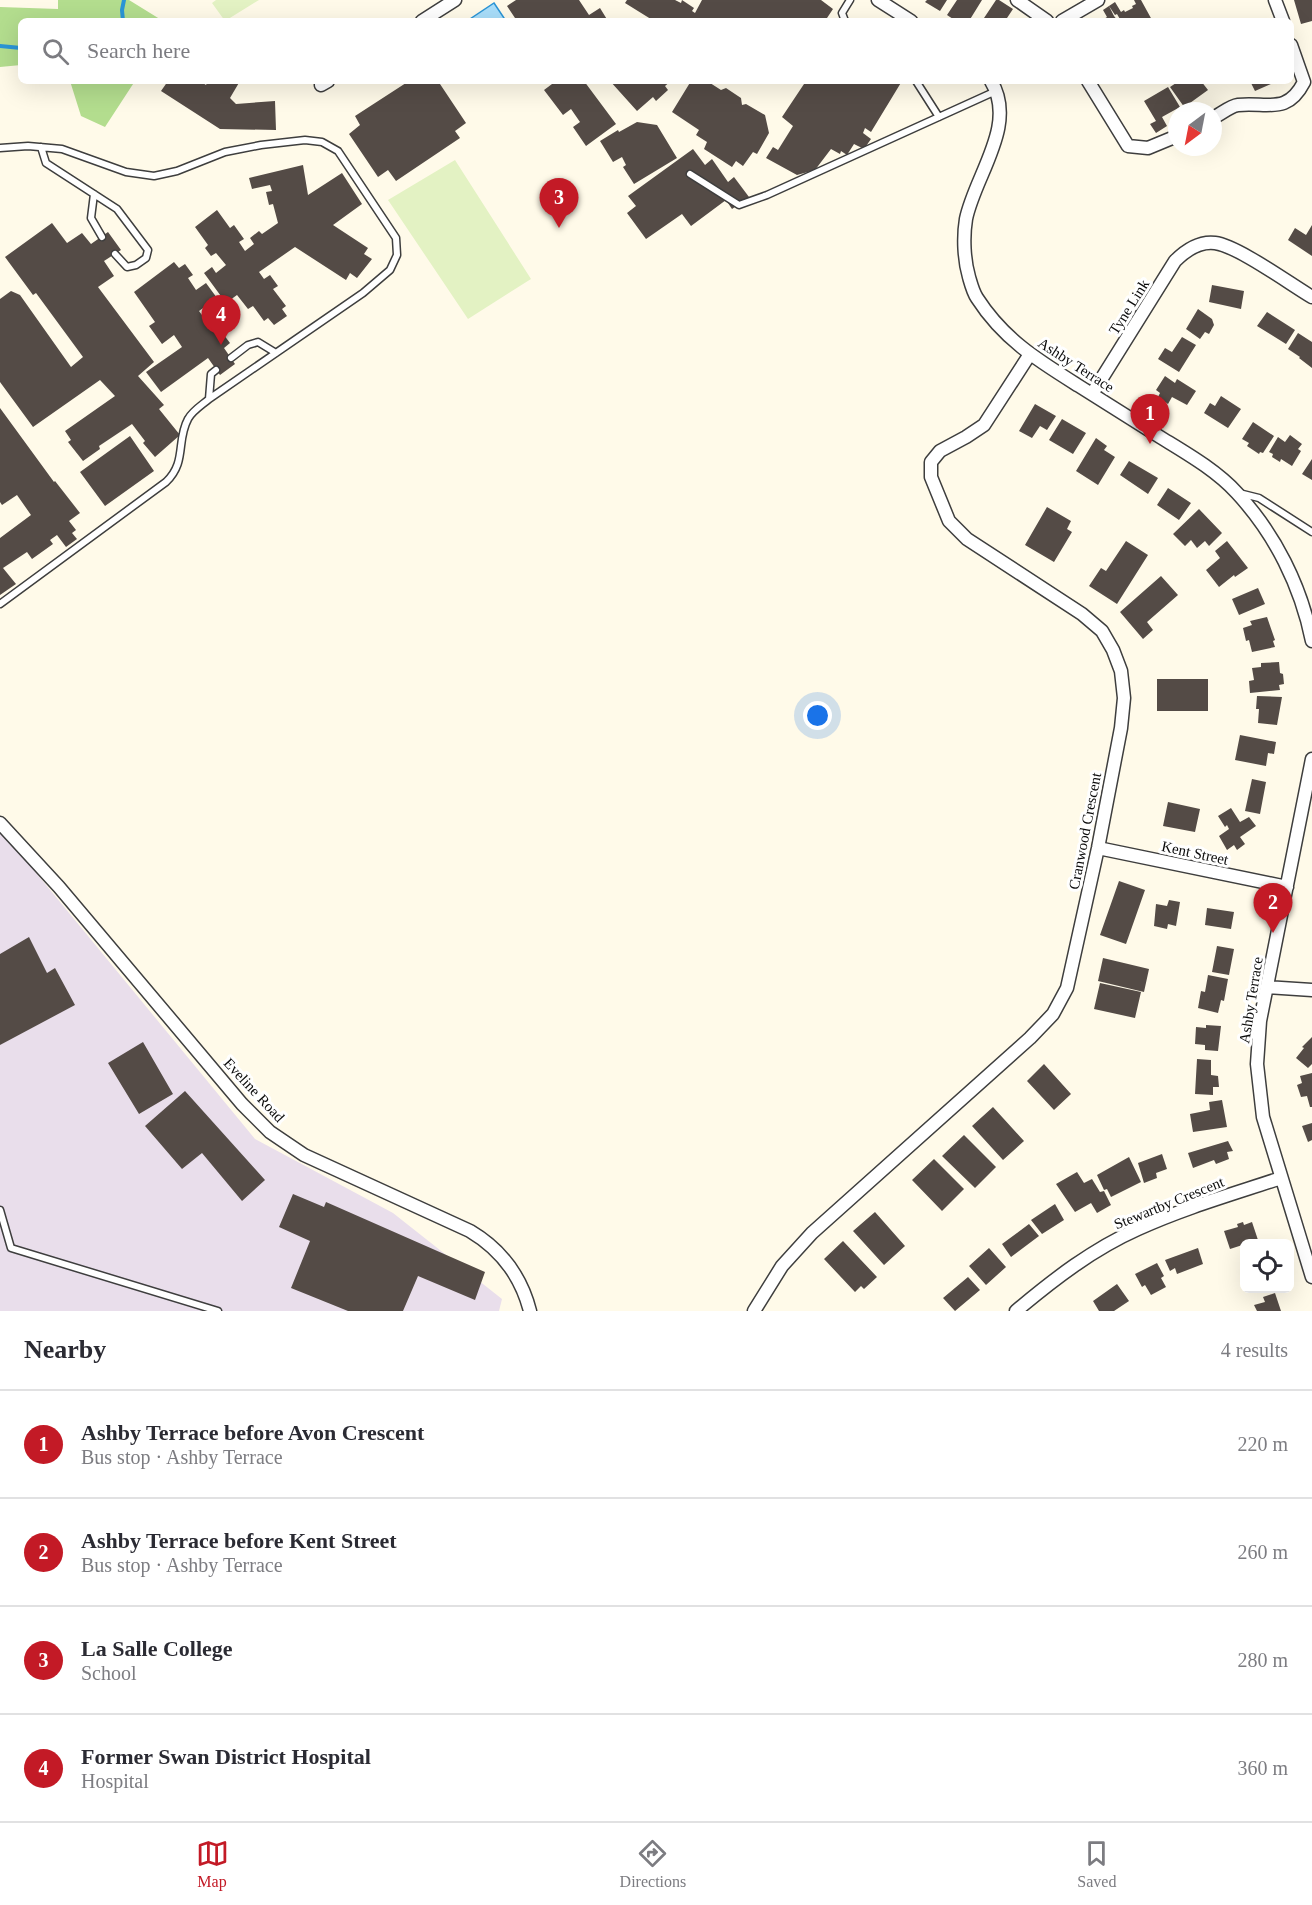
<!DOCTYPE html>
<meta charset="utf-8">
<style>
:root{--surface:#fff;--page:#f7f7f7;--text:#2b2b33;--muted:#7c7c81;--line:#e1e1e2;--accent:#c31a26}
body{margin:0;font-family:"Times New Roman",serif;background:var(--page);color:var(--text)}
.controls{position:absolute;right:18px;bottom:18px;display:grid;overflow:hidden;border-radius:9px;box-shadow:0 6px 24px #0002}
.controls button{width:54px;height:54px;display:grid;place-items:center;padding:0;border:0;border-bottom:2px solid var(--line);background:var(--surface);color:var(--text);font:30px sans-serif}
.compass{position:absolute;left:1168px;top:102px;width:54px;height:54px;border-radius:50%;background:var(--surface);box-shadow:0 6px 24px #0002;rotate:212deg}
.you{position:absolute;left:818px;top:716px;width:21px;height:21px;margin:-15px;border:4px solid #fff;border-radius:50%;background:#1a73e8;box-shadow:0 0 0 9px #1a73e833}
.badge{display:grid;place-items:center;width:39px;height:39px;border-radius:50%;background:var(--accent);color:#fff;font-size:20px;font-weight:700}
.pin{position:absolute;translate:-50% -50px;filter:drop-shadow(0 2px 3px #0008)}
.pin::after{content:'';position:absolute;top:32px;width:21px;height:18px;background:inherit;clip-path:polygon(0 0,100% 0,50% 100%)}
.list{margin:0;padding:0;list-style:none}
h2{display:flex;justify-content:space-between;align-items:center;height:78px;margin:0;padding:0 24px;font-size:26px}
h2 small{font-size:20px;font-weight:400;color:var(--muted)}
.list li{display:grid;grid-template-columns:39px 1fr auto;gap:18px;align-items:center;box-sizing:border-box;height:108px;padding:0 24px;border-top:2px solid var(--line)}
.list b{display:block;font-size:22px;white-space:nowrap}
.list p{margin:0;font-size:20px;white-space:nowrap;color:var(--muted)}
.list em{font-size:20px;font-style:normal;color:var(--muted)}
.icon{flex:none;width:33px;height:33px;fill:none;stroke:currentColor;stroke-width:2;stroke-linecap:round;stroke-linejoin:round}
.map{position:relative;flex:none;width:1312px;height:1311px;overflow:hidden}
.search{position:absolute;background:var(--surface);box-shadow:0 6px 24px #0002;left:18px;right:18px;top:18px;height:66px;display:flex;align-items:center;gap:15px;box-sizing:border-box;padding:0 21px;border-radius:9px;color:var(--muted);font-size:22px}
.sheet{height:510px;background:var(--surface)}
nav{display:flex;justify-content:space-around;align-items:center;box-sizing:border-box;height:84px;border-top:2px solid var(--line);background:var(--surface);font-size:16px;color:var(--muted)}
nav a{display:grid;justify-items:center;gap:3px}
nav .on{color:var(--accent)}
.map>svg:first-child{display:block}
</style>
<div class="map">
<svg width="1312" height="1311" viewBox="0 0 1312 1311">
<rect width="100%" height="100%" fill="#fffae9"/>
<!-- industrial -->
<path fill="#e9deeb" d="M 0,829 L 255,1139 L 393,1213 L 502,1299 L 499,1311 L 0,1311 Z"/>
<!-- forest -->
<path fill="#b3dd8e" d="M 58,0 L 129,0 L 163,21 L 21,21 L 21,65 L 0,67 L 0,7 L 58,9 Z
M 70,81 L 135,81 L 105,127 L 81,116 Z"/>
<!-- pitch -->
<path fill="#e3f2c3" d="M 216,0 L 259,0 L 225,21 L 212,3 Z
M 455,160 L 531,279 L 468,319 L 388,200 Z"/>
<!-- water -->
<path fill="#a9defa" stroke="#2b95d6" stroke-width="1.5" d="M 494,3 L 506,21 L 467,21 Z"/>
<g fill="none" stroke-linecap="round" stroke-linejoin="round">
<!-- stream -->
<path stroke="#2b95d6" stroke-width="4" d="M 123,21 L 122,10 L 124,0
M 0,46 L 21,48"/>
</g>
<!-- building -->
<path fill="#544b46" d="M 516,0 L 579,0 L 589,15 L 600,8 L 608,21 L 517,21 L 507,6 Z
M 627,0 L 675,0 L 681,3 L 682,0 L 694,8 L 692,11 L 695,13 L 702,0 L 821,0 L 833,9 L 825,21 L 796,21 L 791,18 L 788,21 L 654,21 L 625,3 Z
M 927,0 L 947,0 L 940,11 L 925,2 Z
M 957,0 L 982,0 L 969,21 L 956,21 L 947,15 Z
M 996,0 L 999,0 L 1013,9 L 1005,21 L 982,21 Z
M 1134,0 L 1141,0 L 1152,20 L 1121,21 L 1117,14 L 1115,15 L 1109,6 L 1115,2 L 1121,12 L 1124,10 L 1125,12 L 1133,8 L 1132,6 L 1136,4 Z
M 1294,0 L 1312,0 L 1312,21 L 1301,24 Z
M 1109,6 L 1114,16 L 1118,21 L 1105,21 L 1104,19 L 1107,17 L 1103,10 Z
M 168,81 L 200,81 L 206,85 L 208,81 L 240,81 L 230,98 L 236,104 L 275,101 L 276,130 L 220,129 L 161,91 Z
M 409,81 L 425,81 L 428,83 L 431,81 L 438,81 L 466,123 L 455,131 L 460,138 L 396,181 L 388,170 L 378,177 L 349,134 L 360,125 L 355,116 Z
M 556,81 L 584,81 L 616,124 L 586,146 L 573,127 L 580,122 L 571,109 L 563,115 L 544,90 Z
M 610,81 L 671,81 L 665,86 L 668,90 L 656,101 L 653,97 L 637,111 Z
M 691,81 L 707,81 L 721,90 L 726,88 L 741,98 L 742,105 L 746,104 L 765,115 L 769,133 L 757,154 L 753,152 L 743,166 L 736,161 L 732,167 L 704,149 L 707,142 L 696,135 L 699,130 L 672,112 Z
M 806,81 L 902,81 L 871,132 L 865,128 L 863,133 L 871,139 L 864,149 L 854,144 L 847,155 L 841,151 L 840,154 L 831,149 L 815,170 L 797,175 L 766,158 L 773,147 L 778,150 L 793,126 L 782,117 Z
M 1179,81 L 1201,81 L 1208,90 L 1190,103 L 1196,111 L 1187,111 L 1170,87 Z
M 1250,81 L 1278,81 L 1255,91 Z
M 1168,87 L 1180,107 L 1162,117 L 1167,126 L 1156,133 L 1150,124 L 1156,121 L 1144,101 Z
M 637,122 L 657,125 L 677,158 L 634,184 L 623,167 L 626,165 L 622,157 L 613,162 L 600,141 L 618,130 L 619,132 Z
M 693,149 L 705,165 L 712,159 L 728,182 L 734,177 L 749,197 L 732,209 L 726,200 L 691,226 L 682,214 L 646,239 L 627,213 L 636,206 L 628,196 Z
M 303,165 L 308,195 L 342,173 L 362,204 L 333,225 L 368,248 L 364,254 L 372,259 L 357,278 L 350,273 L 346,280 L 295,247 L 259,272 L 264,279 L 270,275 L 278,286 L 273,289 L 286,306 L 282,309 L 287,316 L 274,325 L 268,318 L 264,321 L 253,306 L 248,309 L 237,295 L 226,303 L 204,273 L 212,267 L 216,273 L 226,265 L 216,253 L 211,256 L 205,248 L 208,245 L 195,227 L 217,210 L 230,228 L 234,225 L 244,239 L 239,242 L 245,251 L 254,244 L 250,238 L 259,231 L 262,234 L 278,223 L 273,204 L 269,205 L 266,192 L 272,191 L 270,185 L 252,189 L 249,178 Z
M 52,223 L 67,243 L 82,233 L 91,244 L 108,232 L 121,250 L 104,261 L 114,276 L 98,287 L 154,362 L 138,376 L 164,405 L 159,409 L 180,435 L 155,457 L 143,443 L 145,441 L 132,424 L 99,446 L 100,449 L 83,461 L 68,442 L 71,440 L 65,431 L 115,396 L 100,380 L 33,427 L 0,382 L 0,299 L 11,291 L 20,295 L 71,367 L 83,357 L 36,293 L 33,295 L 5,257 Z
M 1312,225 L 1312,256 L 1288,240 L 1295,228 L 1306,235 Z
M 174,262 L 179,268 L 185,264 L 193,275 L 188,278 L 196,290 L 206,283 L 217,298 L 199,311 L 210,326 L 214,322 L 230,343 L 224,348 L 235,364 L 220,375 L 208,358 L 161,392 L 146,372 L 182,347 L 174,335 L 162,344 L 149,326 L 155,322 L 134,292 Z
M 1212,285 L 1244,291 L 1241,309 L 1209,302 Z
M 1198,309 L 1212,319 L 1214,325 L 1209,334 L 1205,332 L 1200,339 L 1186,329 Z
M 1267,312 L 1295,330 L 1286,344 L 1257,326 Z
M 1298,333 L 1312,342 L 1312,368 L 1299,358 L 1300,357 L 1288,349 Z
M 1182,337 L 1196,345 L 1179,372 L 1158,359 L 1165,348 L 1172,352 Z
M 1165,376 L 1175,383 L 1177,379 L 1196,391 L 1187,405 L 1172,397 L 1168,404 L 1158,397 L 1160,393 L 1156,390 Z
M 1221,396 L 1241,409 L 1228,428 L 1204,413 L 1210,403 L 1215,406 Z
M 1035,404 L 1056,416 L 1047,430 L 1040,426 L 1032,438 L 1019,431 Z
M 0,408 L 54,482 L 55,481 L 80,513 L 69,521 L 76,530 L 72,533 L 77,539 L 66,547 L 57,535 L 50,540 L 53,544 L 32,559 L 27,552 L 3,568 L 16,584 L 0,595 L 0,538 L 31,515 L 17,495 L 2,505 L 0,502 Z
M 1062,419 L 1086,433 L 1073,454 L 1049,440 Z
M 1253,422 L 1274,436 L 1263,453 L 1260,452 L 1259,454 L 1247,446 L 1249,443 L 1242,439 Z
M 1290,435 L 1302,444 L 1298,449 L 1301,451 L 1292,466 L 1281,459 L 1280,462 L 1272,457 L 1273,454 L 1269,452 L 1278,437 L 1285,442 Z
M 130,436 L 154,471 L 105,506 L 80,472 Z
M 1096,438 L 1107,446 L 1104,450 L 1115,457 L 1098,485 L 1076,471 Z
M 1312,459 L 1312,480 L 1302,474 Z
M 1129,461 L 1158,478 L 1148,494 L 1120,475 Z
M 1168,488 L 1191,503 L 1179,520 L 1157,505 Z
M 1047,507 L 1071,521 L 1067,529 L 1072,532 L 1054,562 L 1025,545 Z
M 1199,509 L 1222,533 L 1209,546 L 1205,541 L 1197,548 L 1191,540 L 1185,546 L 1173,534 Z
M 1126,541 L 1148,555 L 1117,604 L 1089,586 L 1101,568 L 1106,571 Z
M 1227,541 L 1248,568 L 1235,577 L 1234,575 L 1219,587 L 1206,570 L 1220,558 L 1215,551 Z
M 1161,576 L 1178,595 L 1147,622 L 1153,630 L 1143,639 L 1120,612 Z
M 1258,588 L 1265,604 L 1239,615 L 1232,599 Z
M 1267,617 L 1275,640 L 1273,641 L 1275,647 L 1252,652 L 1249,640 L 1246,641 L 1243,628 L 1252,625 L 1250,621 Z
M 1279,662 L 1280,673 L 1283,674 L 1284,684 L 1279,685 L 1280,690 L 1250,693 L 1249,681 L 1254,680 L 1252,668 L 1261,667 L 1261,663 Z
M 1157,679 L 1208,679 L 1208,711 L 1157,711 Z
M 1257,696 L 1282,697 L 1277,725 L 1258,723 L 1259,709 L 1256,709 Z
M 1240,735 L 1276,742 L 1274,754 L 1268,753 L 1266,766 L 1235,760 Z
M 1252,779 L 1266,782 L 1260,814 L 1245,811 Z
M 1168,802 L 1200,809 L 1195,832 L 1163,826 Z
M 1231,808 L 1240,822 L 1249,817 L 1256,826 L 1240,837 L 1245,844 L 1237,850 L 1234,845 L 1227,850 L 1219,836 L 1229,829 L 1227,825 L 1225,827 L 1218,816 Z
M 1119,881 L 1145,890 L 1126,944 L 1100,935 Z
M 1169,900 L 1180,902 L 1176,926 L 1168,924 L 1167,929 L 1154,926 L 1156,904 L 1167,906 Z
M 1207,908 L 1234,912 L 1231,929 L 1205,925 Z
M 29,937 L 47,973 L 55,968 L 75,1005 L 0,1045 L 0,954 Z
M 1217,946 L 1234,949 L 1229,975 L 1212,972 Z
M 1103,958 L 1149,969 L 1144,992 L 1098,981 Z
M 1208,975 L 1228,979 L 1224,1001 L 1221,1000 L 1218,1013 L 1198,1008 L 1201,991 L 1205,992 Z
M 1100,983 L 1141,992 L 1135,1018 L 1094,1009 Z
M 1206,1025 L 1221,1026 L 1218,1051 L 1205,1050 L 1205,1045 L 1195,1044 L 1196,1027 L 1206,1028 Z
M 1312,1037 L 1312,1064 L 1308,1068 L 1296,1058 L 1304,1048 L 1302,1047 Z
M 143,1042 L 173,1094 L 139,1114 L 108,1063 Z
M 1197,1059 L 1211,1060 L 1211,1075 L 1218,1076 L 1219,1087 L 1213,1087 L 1213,1095 L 1195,1094 Z
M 1044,1064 L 1071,1094 L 1054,1110 L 1027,1081 Z
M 1312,1073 L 1312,1107 L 1310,1107 L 1307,1096 L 1301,1097 L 1297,1085 L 1302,1083 L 1300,1076 Z
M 185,1091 L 265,1180 L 242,1201 L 202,1153 L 182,1169 L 145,1126 Z
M 1222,1100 L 1227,1127 L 1193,1132 L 1190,1114 L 1210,1110 L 1209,1102 Z
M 993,1107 L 1024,1141 L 1003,1160 L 972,1126 Z
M 1312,1123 L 1312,1140 L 1308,1142 L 1302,1126 Z
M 964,1135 L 996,1167 L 975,1188 L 942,1156 Z
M 1228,1141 L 1233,1151 L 1227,1152 L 1229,1159 L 1216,1164 L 1214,1160 L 1193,1168 L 1188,1153 Z
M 1162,1154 L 1167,1169 L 1156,1173 L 1157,1178 L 1144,1183 L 1138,1163 Z
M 1129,1157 L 1141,1182 L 1111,1197 L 1107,1189 L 1104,1190 L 1097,1175 Z
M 934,1159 L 964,1189 L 942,1211 L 912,1180 Z
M 1077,1172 L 1084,1183 L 1092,1179 L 1100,1192 L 1104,1191 L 1111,1205 L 1097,1213 L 1091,1203 L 1075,1212 L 1056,1184 Z
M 293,1194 L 324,1207 L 326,1202 L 485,1272 L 475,1300 L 418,1276 L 403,1311 L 348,1311 L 291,1288 L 310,1241 L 279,1227 Z
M 1055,1204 L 1064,1220 L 1042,1234 L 1031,1220 Z
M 875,1212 L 905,1246 L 884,1265 L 853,1231 Z
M 1243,1222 L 1244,1225 L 1252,1222 L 1258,1240 L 1230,1249 L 1224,1231 L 1238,1227 L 1237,1224 Z
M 1029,1224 L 1039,1236 L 1011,1257 L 1002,1244 Z
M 843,1241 L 877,1277 L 864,1289 L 861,1286 L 855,1292 L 824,1259 Z
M 989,1248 L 1006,1267 L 986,1285 L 969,1266 Z
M 1198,1248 L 1203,1264 L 1177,1274 L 1175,1268 L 1170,1271 L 1165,1260 Z
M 1157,1263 L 1164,1276 L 1161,1278 L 1166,1287 L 1151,1295 L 1145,1285 L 1142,1287 L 1135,1274 Z
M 968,1277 L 980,1290 L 955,1311 L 943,1298 Z
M 1117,1284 L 1129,1301 L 1114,1311 L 1099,1311 L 1093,1301 Z
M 1275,1293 L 1281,1311 L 1257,1311 L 1254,1305 L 1265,1302 L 1263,1297 Z"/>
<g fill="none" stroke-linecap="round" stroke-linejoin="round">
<defs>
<path id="service" d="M 845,21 L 842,13 L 850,0
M 916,81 L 939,117
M 41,147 L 46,163 L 117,209 L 148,250 L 146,258 L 136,265 L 127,267 L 115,254
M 0,148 L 28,146 L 62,149 L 126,172 L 154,176 L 177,171 L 225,152 L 261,145 L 305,140 L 322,142 L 338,151 L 396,238 L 397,255 L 390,270 L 363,293 L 209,399 C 202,405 192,411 188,419 C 176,441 187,462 166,482 L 0,604
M 690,174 L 739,205 L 767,195 L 996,91
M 94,194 L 91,218 L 102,237
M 231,358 L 248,345 L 258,342 L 276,353
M 209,399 L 211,374 L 216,370
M 1239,493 L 1259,498 L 1312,532
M 0,1210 L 11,1248 L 218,1311"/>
<path id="minor" d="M 878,0 L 911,21
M 1017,0 L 1047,21
M 1275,0 L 1283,21
M 422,21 L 455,0
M 1062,21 L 1098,0
M 991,81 C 1018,125 975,175 966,219 C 963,237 964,260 969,277 C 971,284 973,292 977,298 C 1004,340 1039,361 1079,386 C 1106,403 1133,420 1160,437 C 1186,453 1216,470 1237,493 C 1275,534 1301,586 1312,641
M 1088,81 L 1128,146 L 1148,148 L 1177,136
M 321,85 L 328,81
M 1213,118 C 1221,114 1230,106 1238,105 C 1268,102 1287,115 1304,82 L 1291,45
M 1092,394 L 1175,261 C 1186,250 1199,241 1215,243 C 1238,246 1290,284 1312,297
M 1312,759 L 1260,1021 L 1257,1064 L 1263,1117 L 1312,1277
M 0,823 L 59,887 L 242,1104 L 270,1132 L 304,1155 L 470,1231 C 502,1250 521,1276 530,1311
M 1098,848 L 1287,887
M 1267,987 L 1312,990
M 754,1311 L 782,1266 L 812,1233 L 1030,1038 L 1053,1014 L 1067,988 L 1098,848 L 1121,728 L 1124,698 L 1121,671 L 1113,650 L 1102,631 L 1082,614 L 967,539 L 949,521 L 931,477 L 931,462 L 940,451 L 966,437 L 984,425 L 1030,354
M 1016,1311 C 1054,1279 1093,1249 1138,1229 C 1184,1208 1233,1194 1281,1178"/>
</defs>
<!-- service casing -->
<use href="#service" stroke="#3e3e3e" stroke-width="9"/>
<!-- minor casing -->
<use href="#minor" stroke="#3e3e3e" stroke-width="15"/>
<!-- service -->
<use href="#service" stroke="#fff" stroke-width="6"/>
<!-- minor -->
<use href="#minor" stroke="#fff" stroke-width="12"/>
</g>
<g text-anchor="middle" stroke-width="6" stroke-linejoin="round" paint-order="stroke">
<!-- street labels -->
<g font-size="15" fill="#0b0b0b" stroke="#fff">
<text transform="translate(1129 307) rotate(-58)" y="5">Tyne Link</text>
<text transform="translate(1076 365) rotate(33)" y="5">Ashby Terrace</text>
<text transform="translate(1085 831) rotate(-79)" y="5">Cranwood Crescent</text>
<text transform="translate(1195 853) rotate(12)" y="5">Kent Street</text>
<text transform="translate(1251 1000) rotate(-81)" y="5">Ashby Terrace</text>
<text transform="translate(254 1090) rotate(47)" y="5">Eveline Road</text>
<text transform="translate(1169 1203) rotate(-22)" y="5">Stewartby Crescent</text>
</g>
</g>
</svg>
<div class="controls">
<button><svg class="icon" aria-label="locate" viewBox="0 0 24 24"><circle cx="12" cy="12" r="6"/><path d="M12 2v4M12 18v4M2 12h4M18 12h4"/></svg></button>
</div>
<svg class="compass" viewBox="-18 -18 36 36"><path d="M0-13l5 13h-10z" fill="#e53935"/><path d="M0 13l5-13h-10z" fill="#7c7c81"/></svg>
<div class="you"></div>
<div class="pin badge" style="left:1150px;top:444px">1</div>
<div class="pin badge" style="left:1273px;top:933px">2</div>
<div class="pin badge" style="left:559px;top:228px">3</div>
<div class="pin badge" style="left:221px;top:345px">4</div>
<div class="search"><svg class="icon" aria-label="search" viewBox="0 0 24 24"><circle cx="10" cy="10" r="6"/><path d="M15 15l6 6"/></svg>Search here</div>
</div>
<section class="sheet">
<h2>Nearby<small>4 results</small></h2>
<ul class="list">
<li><span class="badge">1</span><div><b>Ashby Terrace before Avon Crescent</b><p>Bus stop · Ashby Terrace</p></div><em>220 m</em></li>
<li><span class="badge">2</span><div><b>Ashby Terrace before Kent Street</b><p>Bus stop · Ashby Terrace</p></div><em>260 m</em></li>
<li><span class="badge">3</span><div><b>La Salle College</b><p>School</p></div><em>280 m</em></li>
<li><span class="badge">4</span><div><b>Former Swan District Hospital</b><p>Hospital</p></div><em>360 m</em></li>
</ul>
</section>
<nav>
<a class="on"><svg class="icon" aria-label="map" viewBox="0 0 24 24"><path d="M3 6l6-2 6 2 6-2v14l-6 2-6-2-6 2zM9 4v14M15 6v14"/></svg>Map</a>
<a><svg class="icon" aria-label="directions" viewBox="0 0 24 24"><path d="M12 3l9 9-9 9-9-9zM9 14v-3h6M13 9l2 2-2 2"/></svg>Directions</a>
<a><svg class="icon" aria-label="saved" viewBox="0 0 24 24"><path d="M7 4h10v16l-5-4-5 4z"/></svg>Saved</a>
</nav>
